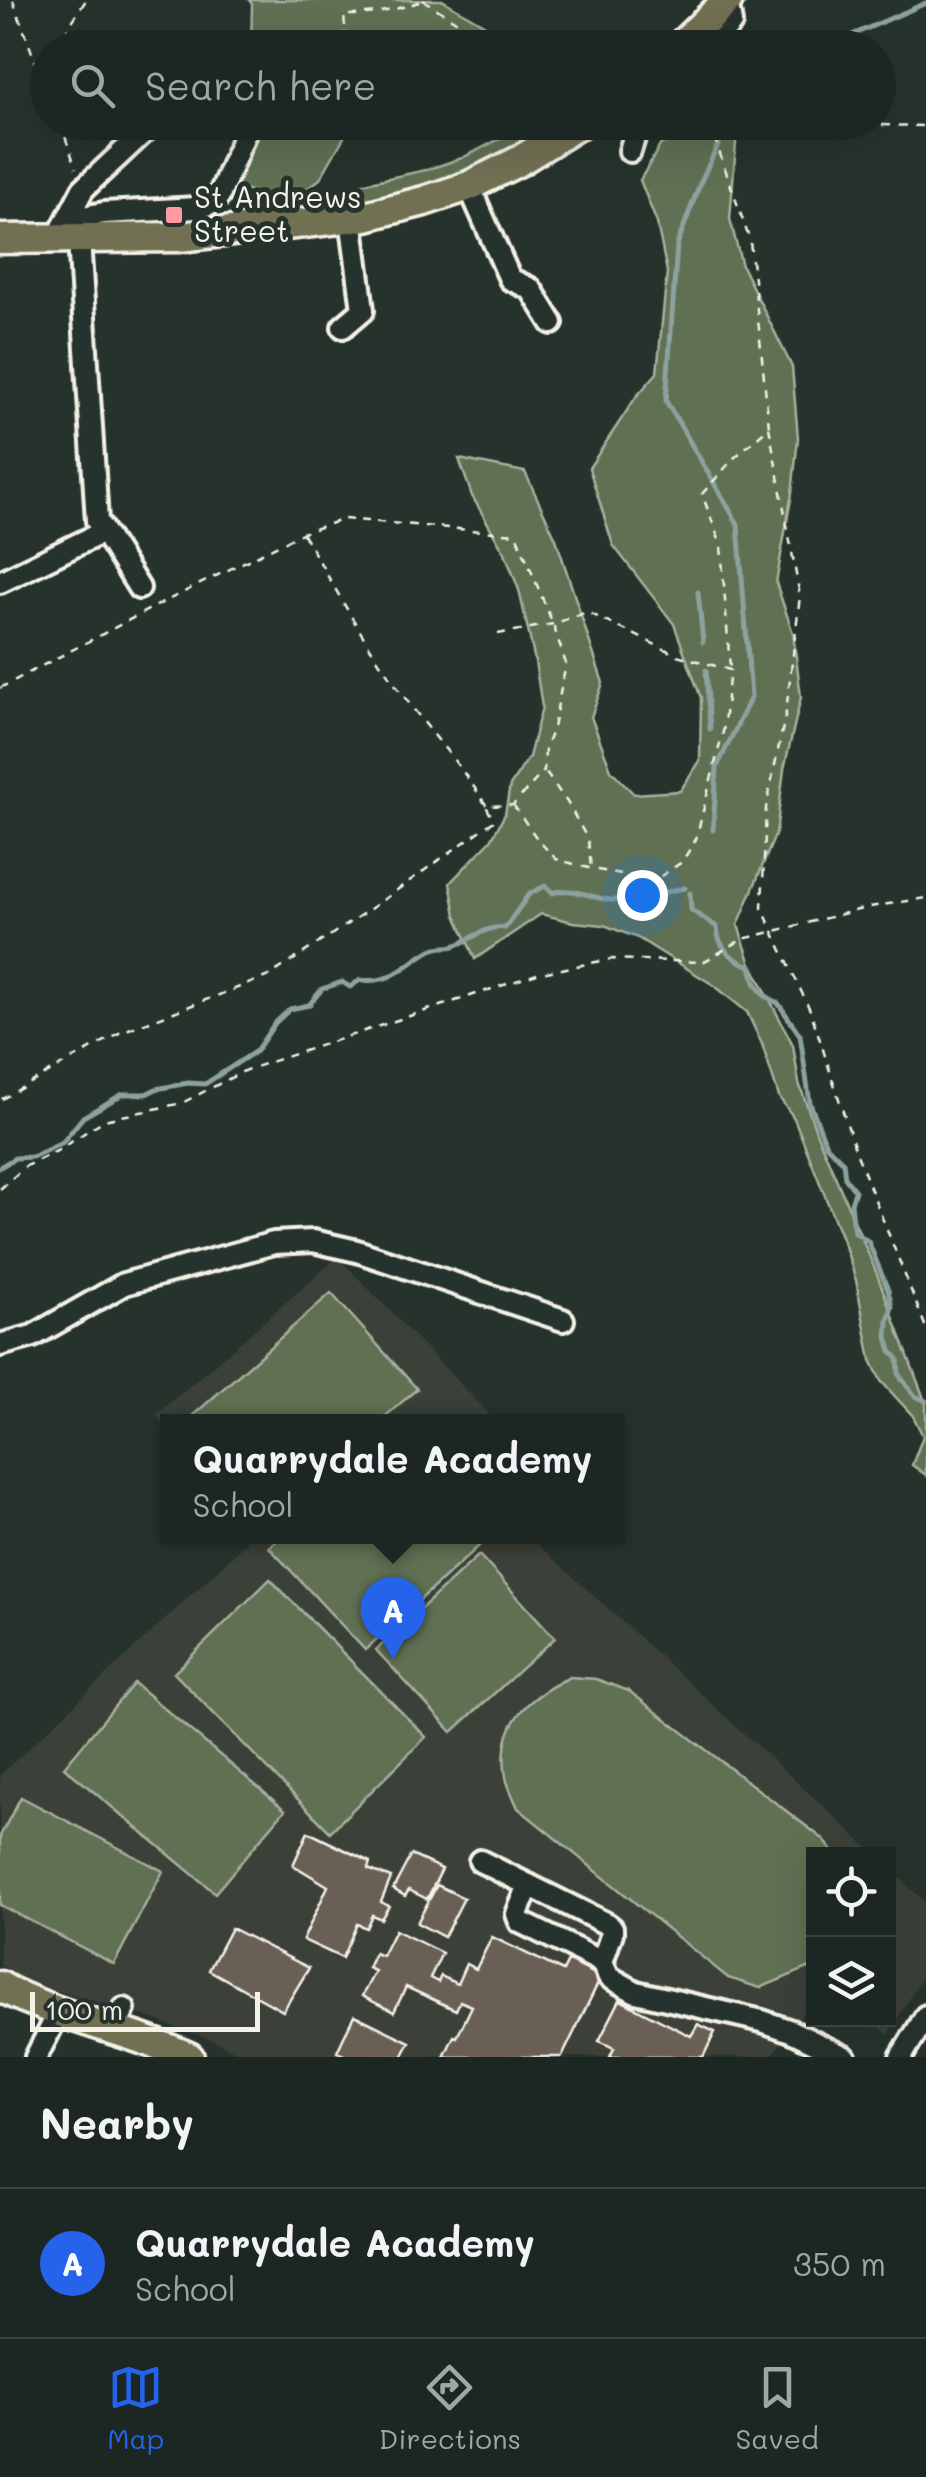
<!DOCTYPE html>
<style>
:root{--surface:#1c2622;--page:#29322f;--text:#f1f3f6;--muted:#a0a5a5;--line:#3a4340;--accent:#2563eb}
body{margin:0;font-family:Mali,sans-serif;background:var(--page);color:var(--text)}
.controls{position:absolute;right:30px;bottom:30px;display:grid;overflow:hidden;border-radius:0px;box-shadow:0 10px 40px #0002}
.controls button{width:90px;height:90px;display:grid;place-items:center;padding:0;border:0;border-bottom:2px solid var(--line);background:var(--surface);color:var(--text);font:50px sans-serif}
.scale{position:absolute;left:30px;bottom:25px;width:230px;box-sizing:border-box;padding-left:10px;border:5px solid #f4f1e8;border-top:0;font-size:28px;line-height:35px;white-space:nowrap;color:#f4f1e8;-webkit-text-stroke:8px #26332d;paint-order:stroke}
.you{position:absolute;left:642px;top:895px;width:35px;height:35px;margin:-25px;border:8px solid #fff;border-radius:50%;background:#1a73e8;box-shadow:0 0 0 15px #1a73e833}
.badge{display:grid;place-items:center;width:65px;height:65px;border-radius:50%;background:var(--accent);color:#fff;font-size:32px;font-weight:700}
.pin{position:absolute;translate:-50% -82px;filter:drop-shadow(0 2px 5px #0008)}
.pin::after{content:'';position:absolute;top:52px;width:35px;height:30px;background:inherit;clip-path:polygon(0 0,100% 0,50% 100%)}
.popup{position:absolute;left:160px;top:1414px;width:465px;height:130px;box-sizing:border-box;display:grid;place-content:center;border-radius:0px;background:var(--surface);filter:drop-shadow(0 2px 8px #0005);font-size:32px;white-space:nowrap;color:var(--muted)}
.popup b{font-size:38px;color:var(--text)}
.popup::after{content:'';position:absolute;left:50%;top:100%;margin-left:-20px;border:20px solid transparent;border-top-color:var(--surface)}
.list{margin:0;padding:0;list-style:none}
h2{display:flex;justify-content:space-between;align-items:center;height:130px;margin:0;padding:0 40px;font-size:42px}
h2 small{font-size:32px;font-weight:400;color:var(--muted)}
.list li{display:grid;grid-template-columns:65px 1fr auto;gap:30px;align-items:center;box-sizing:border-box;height:150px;padding:0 40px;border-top:2px solid var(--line)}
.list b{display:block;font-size:38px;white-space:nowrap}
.list p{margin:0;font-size:32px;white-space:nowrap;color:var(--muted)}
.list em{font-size:32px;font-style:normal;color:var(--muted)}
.icon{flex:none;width:55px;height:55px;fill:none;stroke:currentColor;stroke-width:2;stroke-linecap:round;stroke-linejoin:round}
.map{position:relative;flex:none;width:926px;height:2057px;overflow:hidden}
.search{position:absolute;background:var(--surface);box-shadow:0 10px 40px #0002;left:30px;right:30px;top:30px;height:110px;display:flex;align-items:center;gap:25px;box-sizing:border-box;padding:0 35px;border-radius:55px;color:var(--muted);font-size:38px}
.sheet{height:280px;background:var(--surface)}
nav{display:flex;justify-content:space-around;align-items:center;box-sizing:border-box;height:140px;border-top:2px solid var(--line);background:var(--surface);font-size:28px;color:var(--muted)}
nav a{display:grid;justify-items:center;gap:5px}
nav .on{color:var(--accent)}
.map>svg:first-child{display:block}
</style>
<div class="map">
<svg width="926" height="2057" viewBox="0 0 926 2057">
<rect width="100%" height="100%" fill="#26332d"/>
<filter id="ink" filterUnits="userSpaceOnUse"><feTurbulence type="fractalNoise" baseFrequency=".01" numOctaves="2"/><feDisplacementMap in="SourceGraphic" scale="20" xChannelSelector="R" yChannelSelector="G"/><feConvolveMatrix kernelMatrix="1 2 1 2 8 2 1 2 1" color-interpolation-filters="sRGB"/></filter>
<g filter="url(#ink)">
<!-- built -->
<path fill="#3a4039" d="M 338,1257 L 496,1421 L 168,1422 L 168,1431 L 156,1415 Z
M 243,1537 L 530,1537 L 875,1854 L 814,1854 L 813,1999 L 771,2057 L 248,2057 L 210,2039 L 124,2009 L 46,1988 L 43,1994 L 0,1965 L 0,1775 L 247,1542 Z
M 889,1867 L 926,1903 L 926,1970 L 888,2035 L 872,2020 L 888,2020 Z"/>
<!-- green -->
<path fill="#5e7053" stroke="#a9b09e" stroke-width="2.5" d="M 249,0 L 442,0 L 504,36 L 498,48 L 408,47 L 402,43 L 399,48 L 251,47 L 252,4 Z
M 249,123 L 352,123 L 320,179 L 295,198 L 426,170 L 462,158 L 531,123 L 563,123 C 531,139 499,158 466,173 C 412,196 350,203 292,211 L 291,199 L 232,187 Z
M 715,128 L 737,131 L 730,219 L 742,266 L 792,367 L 798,438 L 792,493 L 776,583 L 793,633 L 801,697 L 784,769 L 776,833 L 738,925 L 750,961 L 793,1045 L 799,1083 L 817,1134 L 877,1274 L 926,1404 L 926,1475 L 912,1465 L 923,1436 L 913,1416 L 881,1381 L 871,1360 L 856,1280 L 845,1246 L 794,1118 L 779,1097 L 762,1044 L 747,1012 L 715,986 L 638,938 L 604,925 L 573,922 L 541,914 L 475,959 L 456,915 L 450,883 L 491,840 L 505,814 L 510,786 L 529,757 L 542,707 L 535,661 L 519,590 L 505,553 L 472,496 L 459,459 L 525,472 L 556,539 L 603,683 L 591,717 L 611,770 L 634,794 L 680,791 L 700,761 L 701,698 L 674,624 L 613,545 L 589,468 L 636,397 L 657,373 L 667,272 L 657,223 L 640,180 L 661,144 Z
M 331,1293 L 417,1389 L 380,1421 L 193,1421 L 190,1418 Z
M 281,1537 L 281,1536 L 489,1537 L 365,1650 L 269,1547 Z
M 479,1555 L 555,1638 L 452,1732 L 376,1650 Z
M 270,1579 L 426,1737 L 330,1832 L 174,1673 Z
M 570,1677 L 596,1679 L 629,1691 L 823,1839 L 835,1854 L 814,1854 L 813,1966 L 760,1988 L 728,1978 L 518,1808 C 514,1798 508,1788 506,1777 C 497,1724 526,1698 570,1677 Z
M 134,1683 L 285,1810 L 215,1893 L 64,1767 Z
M 21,1797 L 163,1871 L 114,1964 L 0,1905 L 0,1836 Z"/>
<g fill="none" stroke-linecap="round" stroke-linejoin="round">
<!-- stream -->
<path stroke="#8da29e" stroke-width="5" d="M 822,48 L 926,3
M 698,592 L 703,642
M 706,670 L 710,729
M 713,830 L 717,767 L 751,697 L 738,524 L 666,401 L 677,245 L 701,181 L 729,122
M 690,893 L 691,910 L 717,927 C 717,947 734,961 751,966 L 755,983 L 764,995 L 778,1003 L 800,1035 L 810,1103 L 826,1145 L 843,1162 L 845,1178 L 855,1191 L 851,1203 L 854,1232 L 868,1241 L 888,1290 L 892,1307 L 888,1320 L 887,1337 L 891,1351 L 898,1359 L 899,1375 L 915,1396 L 926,1401
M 0,1167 L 15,1158 L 32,1157 L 62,1143 L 83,1117 L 123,1094 L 146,1094 L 156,1089 L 188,1083 L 205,1084 L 256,1051 L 275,1023 L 290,1009 L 309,1005 L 322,989 L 342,982 L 350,987 L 360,980 C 394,984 404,965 431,950 C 439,946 446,948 454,946 C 472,940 485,925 505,928 L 529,894 L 545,886 L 553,893 C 575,885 594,901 615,900 C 638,900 662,892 685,888"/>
</g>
<!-- building -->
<path fill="#6a5e55" stroke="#f4f1e8" stroke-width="2.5" d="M 308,1832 L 370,1862 L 368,1869 L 391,1878 L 381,1902 L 389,1906 L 381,1919 L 372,1915 L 366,1928 L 357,1924 L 342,1958 L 303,1940 L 328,1886 L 293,1865 Z
M 411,1855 L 442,1869 L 427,1899 L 409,1890 L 405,1896 L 393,1889 Z
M 437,1885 L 464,1898 L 444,1937 L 417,1923 Z
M 231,1928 L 309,1968 L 283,2011 L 209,1970 Z
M 395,1930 L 442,1953 L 430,1978 L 438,1982 L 441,1976 L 457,1984 L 466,1964 L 476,1969 L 492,1937 L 563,1971 L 568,1961 L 601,1977 L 562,2057 L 444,2057 L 454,2036 L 457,2037 L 472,2006 L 460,2001 L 456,2010 L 406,1987 L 394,2012 L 362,1996 L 375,1971 L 368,1968 L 375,1953 L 382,1956 Z
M 620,2000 L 691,2036 L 698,2024 L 715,2032 L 703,2057 L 610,2057 L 614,2048 L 599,2041 Z
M 354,2015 L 410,2042 L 402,2057 L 348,2057 L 337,2052 Z"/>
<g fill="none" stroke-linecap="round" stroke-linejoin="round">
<defs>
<path id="minor" d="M 344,48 L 345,46
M 708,48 L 731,23 L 727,1
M 630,151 L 639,122
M 469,186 L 510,279 L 531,289 L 552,323
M 67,220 L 104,213 L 197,208 L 209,204 L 219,196 L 245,133 L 253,122
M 63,227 L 83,189 L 145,131
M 79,239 L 97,521 L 139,588
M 343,327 L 363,310 L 351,218
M 0,582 L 103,532
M 0,1345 L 33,1336 L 124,1284 L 274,1243 L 313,1241 L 357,1251 L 563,1320
M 480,1861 L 607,1924 L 612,1928 L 612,1933 L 602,1962 L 609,1977 L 636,1992 L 762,2021 L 791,2031 L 845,2057
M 529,1885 L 517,1914 L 520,1922 L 602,1962
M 115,2030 L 124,2009
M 36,2057 L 59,2012
M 901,2057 L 926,2016"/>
<path id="major" d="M 678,48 L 728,0
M 0,239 L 179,237 L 366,216 L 424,201 L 469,186 L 519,161 L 582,122
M 0,1986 C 14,1995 29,2000 44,2006 C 92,2025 142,2036 189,2057"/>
</defs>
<!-- minor casing -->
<use href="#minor" stroke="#f4f1e8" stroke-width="28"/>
<!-- major casing -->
<use href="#major" stroke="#f4f1e8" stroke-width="35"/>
<!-- path -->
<path stroke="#f4f1e8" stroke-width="2.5" stroke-dasharray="8 8" stroke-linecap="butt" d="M 13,0 L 39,72
M 423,0 L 498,48
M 345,26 L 344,15 C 373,15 397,10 424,0
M 55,48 L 86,0
M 48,60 L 39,72 L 48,92
M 60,122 L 76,168
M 709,122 L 750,241 L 769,427 L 734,458 L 702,494 L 721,545 L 730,668
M 738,122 L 926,126
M 769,427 L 800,596 L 786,712 L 766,808 L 762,908 L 811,1012 L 856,1152 L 926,1328
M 303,534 C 333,583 359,634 392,680 C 422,723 458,761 486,805
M 498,634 L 553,624 L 587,612 L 677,655 L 730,670 L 723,732 L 696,839 L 682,862 L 661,876 L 639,877 L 592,869 L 556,859 L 538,840 L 514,806
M 0,688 L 150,609 L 302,533 L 344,519 L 516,534 L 553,624 L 566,664 L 553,728 L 545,749 L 544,771 L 513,805 L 486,806 L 494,821 L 373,907 L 269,976 L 121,1032 L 0,1100
M 546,773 L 567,802 L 588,840 L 591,868
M 0,1189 L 26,1166 L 57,1151 L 104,1120 L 182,1103 L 246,1070 L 537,974 L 611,959 L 703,962 L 743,939 L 870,907 L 926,898"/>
<!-- minor -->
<use href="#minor" stroke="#26332d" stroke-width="20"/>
<!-- major -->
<use href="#major" stroke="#716f52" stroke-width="28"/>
</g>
</g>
<!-- markers -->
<rect fill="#ff9aa2" stroke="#26332d" stroke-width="4" x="164" y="205" width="20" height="20" rx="5"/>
<g text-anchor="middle" stroke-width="10" stroke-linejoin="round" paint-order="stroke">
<!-- poi labels -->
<g font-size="30" fill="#f4f1e8" stroke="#26332d" text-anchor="start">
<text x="194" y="208">St Andrews<tspan x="194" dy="34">Street</tspan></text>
</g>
</g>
</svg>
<div class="controls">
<button><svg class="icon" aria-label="locate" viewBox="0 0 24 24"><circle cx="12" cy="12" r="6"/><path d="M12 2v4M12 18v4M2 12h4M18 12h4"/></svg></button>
<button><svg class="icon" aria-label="layers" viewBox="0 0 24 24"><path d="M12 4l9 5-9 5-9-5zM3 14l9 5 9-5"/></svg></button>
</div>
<div class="scale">100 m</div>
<div class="you"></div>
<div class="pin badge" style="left:393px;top:1659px">A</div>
<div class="popup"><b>Quarrydale Academy</b>School</div>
<div class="search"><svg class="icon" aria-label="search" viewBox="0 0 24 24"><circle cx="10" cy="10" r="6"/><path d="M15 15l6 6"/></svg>Search here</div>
</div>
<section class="sheet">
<h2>Nearby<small></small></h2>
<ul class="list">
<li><span class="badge">A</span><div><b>Quarrydale Academy</b><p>School</p></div><em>350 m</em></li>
</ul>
</section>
<nav>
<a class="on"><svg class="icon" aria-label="map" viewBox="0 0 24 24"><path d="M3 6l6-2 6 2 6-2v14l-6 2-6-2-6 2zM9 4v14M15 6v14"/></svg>Map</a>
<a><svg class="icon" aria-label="directions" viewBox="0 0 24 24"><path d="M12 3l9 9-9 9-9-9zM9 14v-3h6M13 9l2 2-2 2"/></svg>Directions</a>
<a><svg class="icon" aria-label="saved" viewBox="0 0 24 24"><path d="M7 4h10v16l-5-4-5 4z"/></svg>Saved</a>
</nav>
